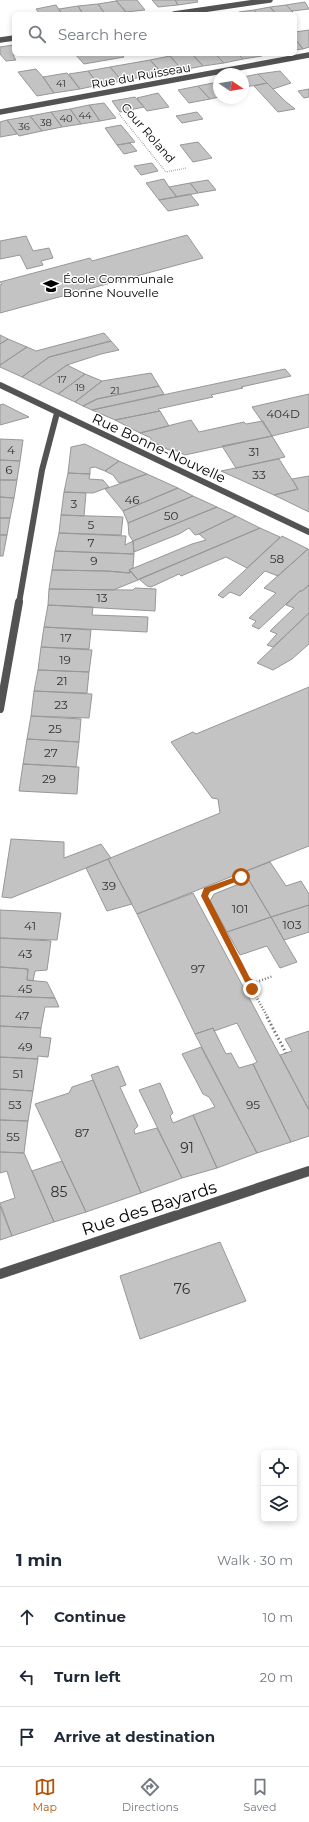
<!DOCTYPE html>
<meta charset="utf-8">
<style>
:root{--surface:#fff;--page:#f2f2f3;--text:#1f2937;--muted:#747a83;--line:#e0e1e3;--accent:#b45309}
body{margin:0;font-family:Montserrat,sans-serif;background:var(--page);color:var(--text)}
.controls{position:absolute;right:12px;bottom:12px;display:grid;overflow:hidden;border-radius:6px;box-shadow:0 2px 6px #0003}
.controls button{width:36px;height:36px;display:grid;place-items:center;padding:0;border:0;border-bottom:1px solid var(--line);background:var(--surface);color:var(--text);font:20px sans-serif}
.compass{position:absolute;left:213px;top:68px;width:36px;height:36px;border-radius:50%;background:var(--surface);box-shadow:0 2px 6px #0003;rotate:102deg}
.stop{position:absolute;width:12px;height:12px;margin:-9px;border:3px solid #b45309;border-radius:50%;background:#fff}
.stop.end{background:#b45309;border-color:#fff;box-shadow:0 1px 4px #0008}
.list{margin:0;padding:0;list-style:none}
h2{display:flex;justify-content:space-between;align-items:center;height:52px;margin:0;padding:0 16px;font-size:17px}
h2 small{font-size:13px;font-weight:400;color:var(--muted)}
.list li{display:grid;grid-template-columns:26px 1fr auto;gap:12px;align-items:center;box-sizing:border-box;height:60px;padding:0 16px;border-top:1px solid var(--line)}
.list b{display:block;font-size:15px;white-space:nowrap}
.list em{font-size:13px;font-style:normal;color:var(--muted)}
.icon{flex:none;width:22px;height:22px;fill:none;stroke:currentColor;stroke-width:2;stroke-linecap:round;stroke-linejoin:round}
.map{position:relative;flex:none;width:309px;height:1534px;overflow:hidden}
.search{position:absolute;background:var(--surface);box-shadow:0 2px 6px #0003;left:12px;right:12px;top:12px;height:44px;display:flex;align-items:center;gap:10px;box-sizing:border-box;padding:0 14px;border-radius:6px;color:var(--muted);font-size:15px}
.sheet{height:232px;background:var(--surface)}
nav{display:flex;justify-content:space-around;align-items:center;box-sizing:border-box;height:56px;border-top:1px solid var(--line);background:var(--surface);font-size:11px;color:var(--muted)}
nav a{display:grid;justify-items:center;gap:2px}
nav .on{color:var(--accent)}
.map>svg:first-child{display:block}
</style>
<div class="map">
<svg width="309" height="1534" viewBox="0 0 309 1534">
<rect width="100%" height="100%" fill="#fff"/>
<!-- building -->
<path fill="#c3c3c3" stroke="#979797" d="M 116,0 L 137,0 L 145,10 L 126,12 Z
M 152,0 L 175,0 L 178,5 L 158,7 Z
M 175,0 L 197,0 L 198,2 L 178,5 Z
M 116,1 L 126,12 L 105,14 L 98,4 Z
M 305,2 L 309,9 L 292,11 L 286,5 Z
M 98,4 L 105,14 L 83,14 L 78,6 Z
M 56,5 L 62,14 L 40,14 L 36,9 Z
M 286,5 L 293,12 L 276,14 L 270,7 Z
M 78,6 L 83,14 L 62,14 L 59,9 Z
M 270,7 L 276,14 L 258,14 L 254,10 Z
M 254,10 L 258,14 L 240,14 L 239,12 Z
M 309,30 L 309,47 L 303,49 L 295,39 L 295,32 Z
M 295,39 L 303,49 L 295,50 Z
M 13,45 L 14,54 L 19,54 L 13,55 L 16,60 L 6,61 L 0,54 L 0,47 Z
M 75,54 L 122,54 L 124,57 L 84,64 Z
M 183,54 L 192,54 L 203,66 L 182,70 L 170,56 Z
M 192,54 L 215,54 L 224,63 L 203,66 Z
M 215,54 L 238,54 L 243,59 L 224,63 Z
M 238,54 L 261,54 L 262,56 L 243,59 Z
M 170,56 L 182,70 L 162,73 L 150,60 Z
M 150,60 L 162,73 L 122,81 L 110,67 Z
M 110,67 L 122,81 L 99,85 L 88,71 Z
M 36,69 L 43,77 L 54,93 L 37,96 L 18,72 Z
M 88,71 L 99,85 L 80,89 L 69,74 Z
M 280,71 L 291,83 L 273,89 L 258,74 Z
M 67,73 L 80,89 L 54,93 L 43,77 Z
M 258,74 L 267,83 L 246,87 L 243,84 L 243,77 Z
M 218,82 L 219,97 L 210,99 L 198,86 Z
M 267,83 L 285,101 L 295,109 L 278,112 L 254,86 Z
M 198,86 L 210,99 L 189,103 L 178,90 Z
M 309,89 L 309,97 L 304,98 L 298,91 Z
M 158,93 L 169,107 L 147,111 L 137,98 Z
M 135,97 L 144,107 L 120,112 L 112,101 Z
M 104,103 L 116,118 L 100,121 L 89,105 Z
M 89,105 L 100,121 L 81,124 L 70,109 Z
M 70,109 L 81,124 L 62,127 L 51,112 Z
M 51,112 L 62,127 L 42,131 L 30,116 Z
M 197,112 L 203,119 L 182,123 L 176,116 Z
M 30,116 L 42,131 L 19,136 L 7,120 Z
M 7,120 L 17,134 L 0,137 L 0,122 Z
M 121,125 L 135,142 L 117,145 L 105,128 Z
M 198,142 L 212,158 L 193,162 L 180,145 Z
M 130,143 L 137,151 L 124,154 L 117,145 Z
M 152,163 L 158,171 L 141,175 L 134,166 Z
M 164,179 L 169,187 L 177,197 L 159,200 L 146,183 Z
M 208,180 L 216,190 L 198,193 L 190,183 Z
M 190,183 L 198,193 L 177,197 L 169,187 Z
M 190,194 L 199,205 L 168,211 L 159,200 Z
M 187,235 L 203,258 L 0,313 L 0,285 L 2,284 L 0,282 L 90,258 L 92,261 Z
M 26,236 L 33,251 L 49,248 L 53,258 L 41,261 L 43,265 L 27,269 L 20,255 L 0,259 L 0,241 Z
M 104,333 L 111,341 L 49,357 L 22,377 L 0,367 L 0,365 L 27,347 L 36,351 Z
M 0,335 L 8,339 L 0,344 Z
M 8,339 L 27,347 L 0,365 L 0,344 Z
M 111,341 L 119,350 L 101,354 L 67,365 L 39,385 L 22,377 L 49,357 Z
M 67,365 L 85,374 L 58,394 L 39,385 Z
M 285,369 L 291,376 L 241,387 L 243,388 L 211,395 L 213,397 L 158,409 L 160,411 L 115,420 L 92,410 Z
M 151,373 L 159,386 L 97,399 L 83,406 L 75,402 L 102,381 Z
M 85,374 L 102,381 L 75,402 L 58,394 Z
M 159,386 L 164,394 L 92,410 L 83,406 L 97,399 Z
M 309,394 L 309,427 L 272,436 L 252,407 Z
M 3,404 L 29,417 L 0,425 L 0,405 Z
M 160,411 L 169,426 L 140,433 L 115,420 Z
M 191,420 L 199,432 L 244,422 L 246,424 L 263,421 L 272,436 L 185,455 L 173,449 L 169,450 L 151,441 L 151,438 L 140,433 Z
M 272,436 L 285,457 L 236,468 L 222,446 Z
M 0,439 L 23,440 L 20,461 L 0,460 Z
M 85,444 L 119,461 L 105,471 L 95,467 L 90,468 L 90,474 L 68,473 L 71,447 Z
M 279,459 L 298,489 L 274,495 L 221,471 Z
M 0,460 L 20,461 L 17,480 L 0,480 Z
M 119,461 L 147,474 L 119,483 L 113,475 L 105,471 Z
M 68,473 L 90,474 L 89,479 L 103,480 L 109,487 L 93,493 L 64,492 Z
M 147,474 L 178,488 L 123,511 L 105,489 Z
M 309,476 L 309,512 L 274,495 L 298,489 L 292,479 Z
M 0,480 L 17,480 L 14,498 L 0,497 Z
M 178,488 L 193,496 L 128,523 L 123,511 Z
M 64,492 L 86,493 L 84,516 L 61,515 Z
M 193,496 L 217,507 L 133,541 L 129,535 L 128,523 Z
M 0,497 L 14,498 L 10,518 L 0,518 Z
M 217,507 L 236,516 L 199,534 L 195,535 L 189,528 L 179,534 L 134,552 L 133,541 Z
M 61,515 L 123,517 L 121,535 L 59,533 Z
M 236,516 L 260,528 L 138,580 L 129,570 L 192,544 L 206,540 L 199,534 Z
M 0,518 L 10,518 L 7,535 L 0,535 Z
M 260,528 L 280,537 L 247,568 L 226,557 L 181,576 L 179,574 L 151,587 L 147,586 L 139,579 Z
M 59,533 L 126,536 L 125,545 L 133,541 L 134,554 L 55,551 Z
M 0,535 L 7,535 L 3,556 L 0,556 Z
M 282,536 L 308,549 L 278,576 L 265,571 L 240,596 L 230,592 L 223,598 L 218,595 Z
M 308,549 L 309,550 L 309,585 L 302,591 L 300,591 L 259,629 L 252,626 L 256,621 L 249,618 L 276,593 L 264,588 Z
M 55,551 L 134,554 L 133,568 L 129,570 L 130,573 L 107,571 L 52,570 Z
M 52,570 L 107,571 L 130,573 L 131,571 L 138,580 L 113,590 L 49,589 Z
M 309,585 L 309,613 L 273,647 L 267,645 L 277,634 L 270,631 L 294,608 L 286,605 L 300,591 L 302,591 Z
M 135,588 L 156,589 L 155,611 L 48,605 L 49,589 L 133,590 Z
M 48,605 L 93,607 L 92,615 L 148,617 L 147,632 L 44,627 Z
M 309,613 L 309,644 L 292,659 L 273,670 L 257,663 Z
M 44,627 L 91,630 L 89,649 L 41,647 Z
M 41,647 L 92,650 L 89,672 L 38,670 Z
M 38,670 L 89,672 L 87,693 L 34,691 Z
M 309,687 L 309,846 L 137,914 L 108,859 L 220,813 L 218,799 L 212,798 L 171,742 L 193,732 L 196,734 Z
M 34,691 L 92,694 L 89,718 L 31,716 Z
M 31,716 L 81,719 L 79,742 L 27,739 Z
M 27,739 L 79,742 L 76,767 L 23,764 Z
M 23,764 L 79,767 L 77,794 L 19,791 Z
M 11,839 L 64,842 L 64,858 L 101,844 L 111,858 L 11,898 L 2,897 Z
M 108,859 L 132,904 L 107,911 L 86,868 Z
M 270,862 L 286,886 L 301,881 L 309,894 L 309,905 L 271,917 L 244,872 Z
M 249,880 L 271,917 L 227,932 L 210,901 L 214,894 Z
M 193,893 L 309,1110 L 309,1136 L 291,1142 L 253,1064 L 257,1062 L 237,1023 L 214,1031 L 213,1028 L 195,1034 L 137,914 Z
M 309,905 L 309,932 L 284,940 L 271,917 Z
M 0,910 L 61,913 L 57,940 L 0,938 Z
M 271,917 L 284,940 L 297,962 L 280,968 L 267,946 L 240,955 L 227,932 Z
M 0,938 L 51,941 L 47,970 L 35,971 L 33,981 L 27,980 L 28,969 L 0,967 Z
M 0,967 L 28,969 L 27,980 L 47,982 L 55,998 L 0,996 Z
M 0,996 L 55,998 L 59,1007 L 45,1007 L 41,1028 L 0,1026 Z
M 0,1026 L 41,1028 L 40,1037 L 51,1038 L 48,1057 L 38,1056 L 38,1059 L 0,1057 Z
M 213,1028 L 226,1054 L 231,1053 L 239,1068 L 253,1064 L 291,1142 L 257,1153 L 195,1034 Z
M 309,1031 L 309,1110 L 280,1055 L 292,1051 L 285,1039 Z
M 201,1047 L 257,1153 L 217,1168 L 193,1115 L 215,1107 L 209,1097 L 203,1094 L 182,1054 Z
M 0,1057 L 38,1059 L 33,1091 L 0,1089 Z
M 118,1066 L 126,1085 L 120,1087 L 138,1126 L 134,1130 L 135,1134 L 157,1128 L 182,1178 L 141,1193 L 91,1075 Z
M 93,1080 L 141,1193 L 86,1212 L 35,1104 L 69,1093 L 72,1087 Z
M 160,1083 L 173,1113 L 170,1116 L 173,1123 L 193,1115 L 217,1168 L 182,1178 L 139,1090 Z
M 0,1089 L 33,1091 L 28,1121 L 0,1120 Z
M 0,1120 L 28,1121 L 24,1153 L 0,1152 Z
M 0,1152 L 24,1153 L 54,1222 L 12,1236 L 0,1203 L 15,1198 L 7,1171 L 0,1173 Z
M 62,1161 L 86,1212 L 54,1222 L 32,1171 Z
M 0,1206 L 12,1236 L 0,1240 Z
M 220,1242 L 246,1301 L 140,1339 L 120,1276 Z"/>
<g fill="none" stroke-linecap="round" stroke-linejoin="round">
<!-- path-far2 -->
<path stroke="#757575" stroke-width="1.5" stroke-dasharray="0.5 1.5" stroke-linecap="butt" d="M 119,114 L 166,172 L 186,168"/>
<!-- path-far1 -->
<path stroke="#757575" stroke-width="2.5" stroke-dasharray="1 2" stroke-linecap="butt" d="M 241,877 L 207,890 L 204,896 L 248,980 L 254,983
M 268,1018 L 252,989 L 254,983 L 273,976"/>
<!-- path -->
<path stroke="#757575" stroke-width="3" stroke-dasharray="1.5 2.5" stroke-linecap="butt" d="M 267,1017 L 286,1053"/>
<!-- minor-far3 -->
<path stroke="#535353" stroke-width="5.5" d="M 174,14 L 270,0
M 0,40 L 14,38
M 0,112 L 309,55"/>
<!-- minor-far2 -->
<path stroke="#535353" stroke-width="6" d="M 0,385 L 309,532
M 19,603 L 42,470 L 57,413"/>
<!-- minor-far1 -->
<path stroke="#535353" stroke-width="8" d="M 0,709 L 19,602"/>
<!-- minor -->
<path stroke="#535353" stroke-width="10" d="M 0,1274 L 309,1171"/>
</g>
<!-- route -->
<path fill="#b45309" d="M 241,875 L 243,875 L 243,879 L 210,892 L 208,896 L 250,978 L 257,983 L 255,991 L 250,991 L 250,984 L 245,982 L 201,896 L 204,888 Z"/>
<!-- icons -->
<defs>
<symbol id="school-bare" viewBox="-9 -9 18 18"><path d="M0-5L7-2L0 1L-7-2ZM-4 1L0 2.5L4 1V4Q0 6-4 4Z" fill="#000" stroke="#fff" stroke-width="2.5" paint-order="stroke"/></symbol>
</defs>
<g fill-rule="evenodd">
<use href="#school-bare" x="40" y="275" width="22" height="22"/>
</g>
<g text-anchor="middle" stroke-width="3" stroke-linejoin="round" paint-order="stroke">
<!-- far-number labels -->
<g font-size="10" fill="#313131">
<text x="61" y="87">41</text>
<text x="85" y="119">44</text>
<text x="66" y="122">40</text>
<text x="46" y="126">38</text>
<text x="24" y="130">36</text>
<text x="62" y="383">17</text>
<text x="80" y="391">19</text>
<text x="115" y="394">21</text>
</g>
<!-- far-street labels -->
<g font-size="12" fill="#000" stroke="#fff">
<text transform="translate(141 76) rotate(-10)" y="4">Rue du Ruisseau</text>
<text transform="translate(148 133) rotate(49)" y="4">Cour Roland</text>
</g>
<!-- far-poi labels -->
<g font-size="12" fill="#000" stroke="#fff" text-anchor="start">
<text x="63" y="283">École Communale<tspan x="63" dy="14">Bonne Nouvelle</tspan></text>
</g>
<!-- number labels -->
<g font-size="12" fill="#313131">
<text x="283" y="418">404D</text>
<text x="11" y="454">4</text>
<text x="254" y="456">31</text>
<text x="9" y="474">6</text>
<text x="259" y="479">33</text>
<text x="132" y="504">46</text>
<text x="74" y="508">3</text>
<text x="171" y="520">50</text>
<text x="91" y="529">5</text>
<text x="91" y="547">7</text>
<text x="277" y="563">58</text>
<text x="94" y="565">9</text>
<text x="102" y="602">13</text>
<text x="66" y="642">17</text>
<text x="65" y="664">19</text>
<text x="62" y="685">21</text>
<text x="61" y="709">23</text>
<text x="55" y="733">25</text>
<text x="51" y="757">27</text>
<text x="49" y="783">29</text>
<text x="109" y="890">39</text>
<text x="240" y="913">101</text>
<text x="292" y="929">103</text>
<text x="30" y="930">41</text>
<text x="25" y="958">43</text>
<text x="198" y="973">97</text>
<text x="25" y="993">45</text>
<text x="22" y="1020">47</text>
<text x="25" y="1051">49</text>
<text x="18" y="1078">51</text>
<text x="15" y="1109">53</text>
<text x="253" y="1109">95</text>
<text x="82" y="1137">87</text>
<text x="13" y="1141">55</text>
</g>
<!-- street labels -->
<g font-size="14" fill="#000" stroke="#fff">
<text transform="translate(159 448) rotate(25)" y="5">Rue Bonne-Nouvelle</text>
</g>
<!-- near-number labels -->
<g font-size="14" fill="#313131">
<text x="187" y="1153">91</text>
<text x="59" y="1197">85</text>
<text x="182" y="1294">76</text>
</g>
<!-- near-street labels -->
<g font-size="17" fill="#000" stroke="#fff">
<text transform="translate(149 1208) rotate(-18)" y="6">Rue des Bayards</text>
</g>
</g>
</svg>
<div class="controls">
<button><svg class="icon" aria-label="locate" viewBox="0 0 24 24"><circle cx="12" cy="12" r="6"/><path d="M12 2v4M12 18v4M2 12h4M18 12h4"/></svg></button>
<button><svg class="icon" aria-label="layers" viewBox="0 0 24 24"><path d="M12 4l9 5-9 5-9-5zM3 14l9 5 9-5"/></svg></button>
</div>
<svg class="compass" viewBox="-18 -18 36 36"><path d="M0-13l5 13h-10z" fill="#e53935"/><path d="M0 13l5-13h-10z" fill="#747a83"/></svg>
<div class="stop" style="left:241px;top:877px"></div>
<div class="stop end" style="left:252px;top:989px"></div>
<div class="search"><svg class="icon" aria-label="search" viewBox="0 0 24 24"><circle cx="10" cy="10" r="6"/><path d="M15 15l6 6"/></svg>Search here</div>
</div>
<section class="sheet">
<h2>1 min<small>Walk · 30 m</small></h2>
<ul class="list">
<li><svg class="icon" aria-label="ahead" viewBox="0 0 24 24"><path d="M12 20V5M6 11l6-6 6 6"/></svg><div><b>Continue</b></div><em>10 m</em></li>
<li><svg class="icon" aria-label="left" viewBox="0 0 24 24"><path d="M17 20v-9H6M10 6l-5 5 5 5"/></svg><div><b>Turn left</b></div><em>20 m</em></li>
<li><svg class="icon" aria-label="arrive" viewBox="0 0 24 24"><path d="M6 21V4h12l-3 4 3 4H6"/></svg><div><b>Arrive at destination</b></div></li>
</ul>
</section>
<nav>
<a class="on"><svg class="icon" aria-label="map" viewBox="0 0 24 24"><path d="M3 6l6-2 6 2 6-2v14l-6 2-6-2-6 2zM9 4v14M15 6v14"/></svg>Map</a>
<a><svg class="icon" aria-label="directions" viewBox="0 0 24 24"><path d="M12 3l9 9-9 9-9-9zM9 14v-3h6M13 9l2 2-2 2"/></svg>Directions</a>
<a><svg class="icon" aria-label="saved" viewBox="0 0 24 24"><path d="M7 4h10v16l-5-4-5 4z"/></svg>Saved</a>
</nav>
